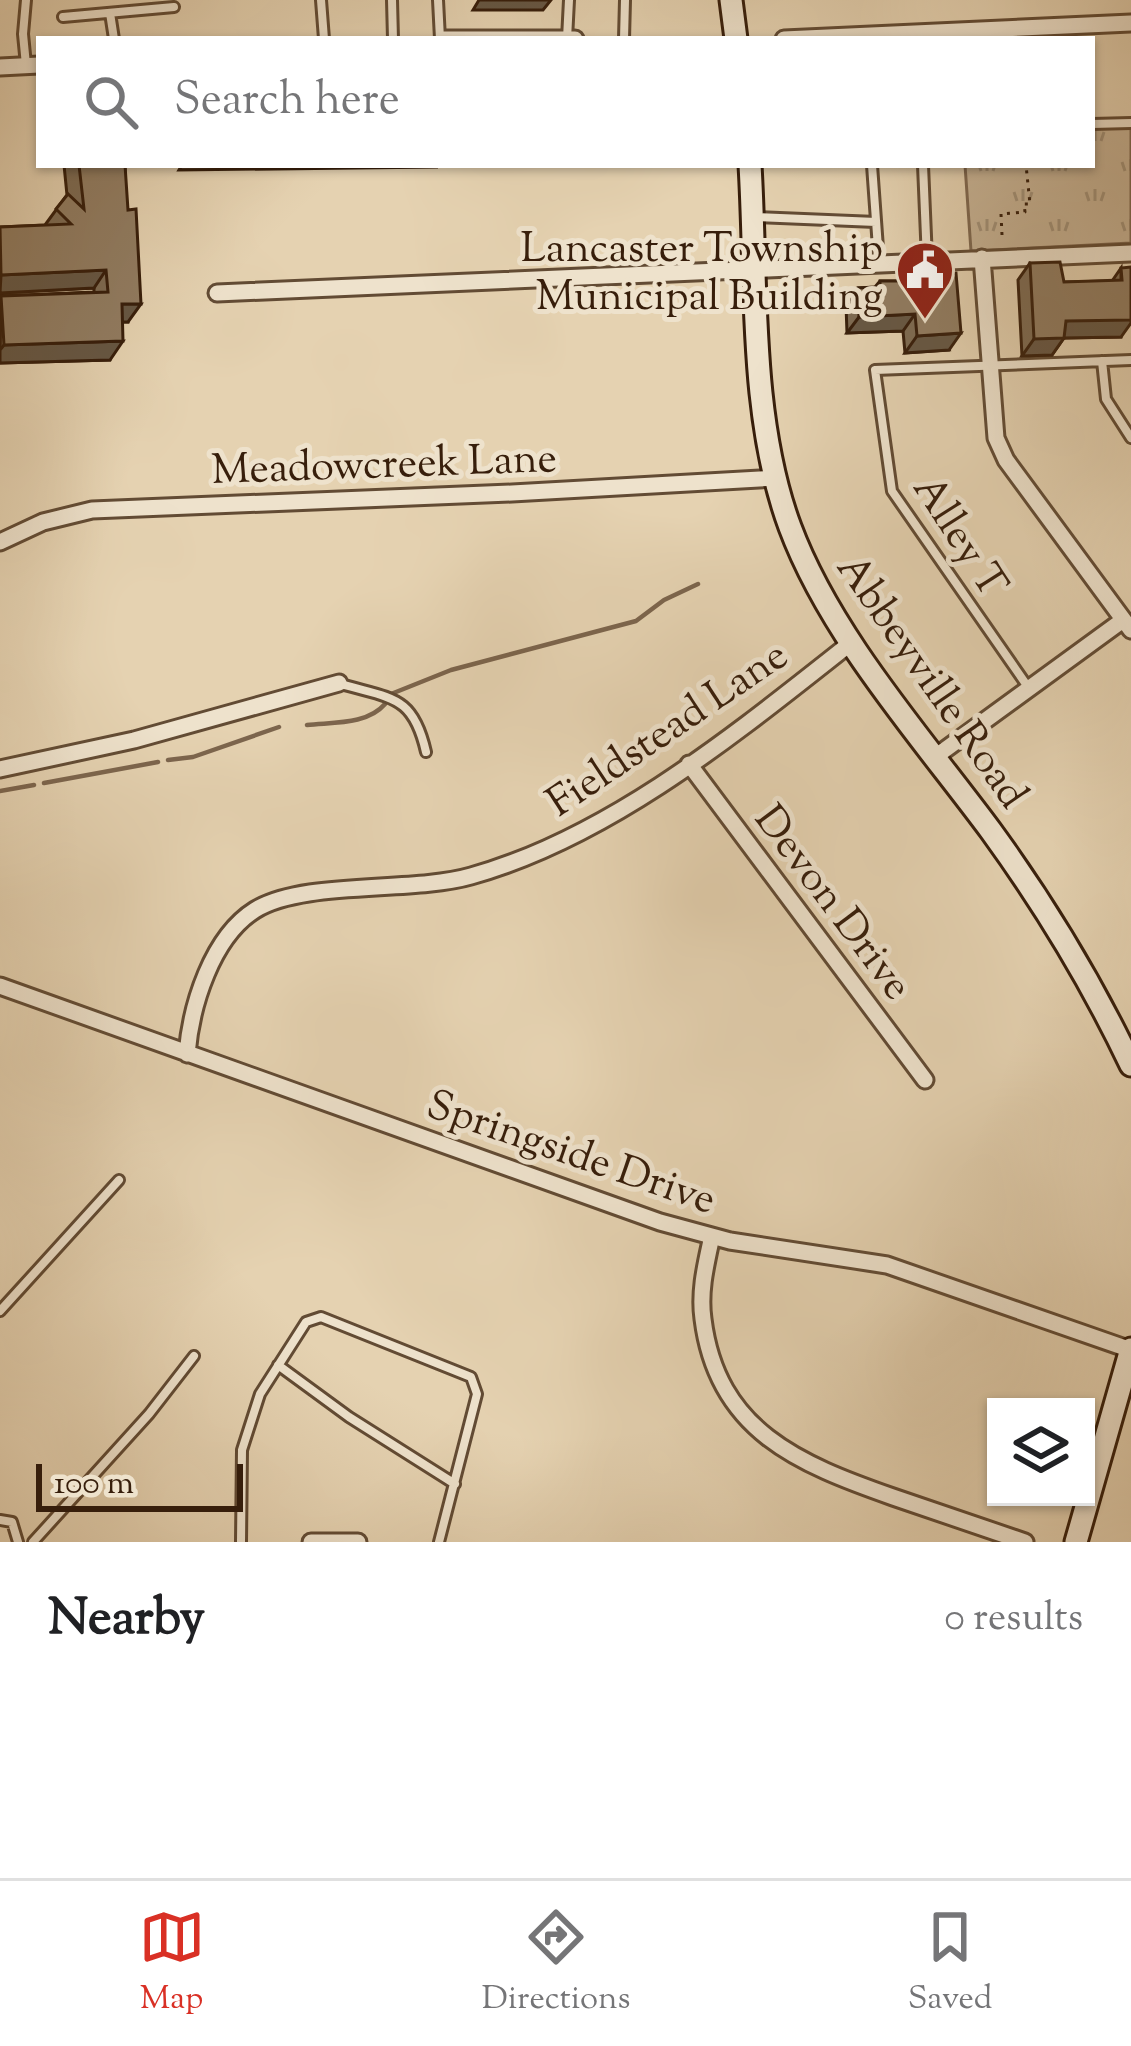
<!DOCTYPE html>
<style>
:root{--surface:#fff;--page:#f6f6f6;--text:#202124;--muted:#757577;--line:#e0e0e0;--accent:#d93025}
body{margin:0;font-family:"Sorts Mill Goudy",serif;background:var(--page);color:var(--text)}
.controls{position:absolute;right:36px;bottom:36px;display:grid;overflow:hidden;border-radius:0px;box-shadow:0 3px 9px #0004}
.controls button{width:108px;height:108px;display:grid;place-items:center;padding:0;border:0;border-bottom:3px solid var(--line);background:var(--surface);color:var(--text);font:60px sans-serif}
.scale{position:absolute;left:36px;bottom:30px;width:207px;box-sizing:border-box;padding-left:12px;border:6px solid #371e0b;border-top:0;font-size:33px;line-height:42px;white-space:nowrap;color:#371e0b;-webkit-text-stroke:9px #eee2cc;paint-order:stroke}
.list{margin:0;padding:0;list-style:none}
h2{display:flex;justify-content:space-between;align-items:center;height:156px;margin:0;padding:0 48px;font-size:51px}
h2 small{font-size:39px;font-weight:400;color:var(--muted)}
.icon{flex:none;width:66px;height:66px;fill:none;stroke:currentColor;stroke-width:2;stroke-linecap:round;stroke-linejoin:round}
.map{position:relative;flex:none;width:1131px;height:1542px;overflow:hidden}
.search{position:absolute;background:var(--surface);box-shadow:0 3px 9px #0004;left:36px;right:36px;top:36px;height:132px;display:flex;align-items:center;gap:30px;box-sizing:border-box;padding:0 42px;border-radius:0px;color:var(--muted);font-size:45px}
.sheet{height:336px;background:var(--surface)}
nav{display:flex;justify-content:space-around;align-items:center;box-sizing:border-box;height:168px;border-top:3px solid var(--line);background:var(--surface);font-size:33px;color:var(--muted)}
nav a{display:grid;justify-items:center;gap:6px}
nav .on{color:var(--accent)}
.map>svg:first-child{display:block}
</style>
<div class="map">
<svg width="1131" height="1542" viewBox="0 0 1131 1542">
<defs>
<pattern id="park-tufts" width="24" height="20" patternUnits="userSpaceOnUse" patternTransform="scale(3)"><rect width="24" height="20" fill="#c7b395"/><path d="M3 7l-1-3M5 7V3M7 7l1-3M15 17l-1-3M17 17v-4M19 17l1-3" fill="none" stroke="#a29178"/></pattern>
</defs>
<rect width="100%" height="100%" fill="#e5d2b1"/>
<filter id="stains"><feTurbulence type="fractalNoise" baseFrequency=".00167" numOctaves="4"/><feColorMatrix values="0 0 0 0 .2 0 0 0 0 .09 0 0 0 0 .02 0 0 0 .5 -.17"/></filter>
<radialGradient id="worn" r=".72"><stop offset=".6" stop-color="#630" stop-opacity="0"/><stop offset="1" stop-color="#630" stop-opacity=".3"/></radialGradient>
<!-- park -->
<path fill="url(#park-tufts)" stroke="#7f6850" stroke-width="3" d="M 1131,126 L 1131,243 L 971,251 L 965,165 L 1092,165 L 1092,127 Z"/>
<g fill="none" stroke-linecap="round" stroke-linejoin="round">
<!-- stream -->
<path stroke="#7c654d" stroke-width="4.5" d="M 391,694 L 451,670 L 636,621 L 664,600 L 698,584
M 307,725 C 333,722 367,725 385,704
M 168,760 L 193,757 L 279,727
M 44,783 L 158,762
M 0,791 L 34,785"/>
<defs>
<path id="lane" d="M 321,0 L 324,39
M 392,0 L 393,39
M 438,0 L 440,39
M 110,13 L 114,39
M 63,17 L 174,7
M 567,39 L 569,0
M 624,39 L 625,0
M 26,65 L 23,34 L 26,0
M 1092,124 L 1131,123
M 872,165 L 879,262
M 923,165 L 927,260
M 754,217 L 876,222
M 1102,361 L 1106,399 L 1131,438
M 341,684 C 392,699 413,695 426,752
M 1028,687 L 892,491 L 875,370 L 1131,360
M 0,1311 L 119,1180
M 278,1365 L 349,1417 L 455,1484
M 0,1520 L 12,1522 L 18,1542
M 33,1542 L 149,1414 L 194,1356
M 241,1542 L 242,1450 L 260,1394 L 306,1322 L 321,1317 L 471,1377 L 477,1394 L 439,1542"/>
<path id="street" d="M 444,39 L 575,39
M 784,39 L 1131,23
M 0,67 L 39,65
M 982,258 L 996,438 L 1006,460 L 1131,630
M 217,293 L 1131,253
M 0,542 L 43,522 L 92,510 L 512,493 L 776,478
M 935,757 L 1123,620
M 689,764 L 925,1080
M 0,769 L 134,740 L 339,683
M 0,986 L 660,1222 L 730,1241 L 887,1265 L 1131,1350
M 187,1054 C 191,1005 212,937 255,910 C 303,880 412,893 471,876 C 611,837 739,731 852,642
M 712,1236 C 706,1264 699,1291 703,1319 C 717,1431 799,1464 893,1497 C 937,1512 981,1527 1025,1542
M 311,1542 L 358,1542"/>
<path id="secondary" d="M 731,0 L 736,39
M 750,165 C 757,281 749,417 790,527 C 830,635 922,738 991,831 C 1044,904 1092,983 1131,1065
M 1076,1542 L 1131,1349"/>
</defs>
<!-- lane casing -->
<use href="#lane" stroke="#624b34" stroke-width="14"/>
<!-- street casing -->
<use href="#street" stroke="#624b34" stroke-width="21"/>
<!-- secondary casing -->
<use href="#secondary" stroke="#371e0b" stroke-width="27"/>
<!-- path -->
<path stroke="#371e0b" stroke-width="3" stroke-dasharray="3 6" stroke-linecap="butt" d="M 1002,235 L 1001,214 L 1025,212 L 1024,204 L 1030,204 L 1026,165"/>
<!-- lane -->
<use href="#lane" stroke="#eee2cc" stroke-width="8"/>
<!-- street -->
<use href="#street" stroke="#eee2cc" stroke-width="15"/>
<!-- secondary -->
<use href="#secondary" stroke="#eee2cc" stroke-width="21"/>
</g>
<!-- wall -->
<path fill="#7d6b53" stroke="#371e0b" stroke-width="3" d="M 64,165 L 125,165 L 128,322 L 122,322 L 110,360 L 0,363 L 1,296 L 94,292 L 94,288 L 0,293 L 0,227 L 45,225 L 67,195 Z
M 1030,263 L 1064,282 L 1112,281 L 1121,268 L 1121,337 L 1064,338 L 1052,355 L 1022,356 L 1018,280 Z
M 912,276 L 949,350 L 905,353 L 903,331 L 847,333 L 846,305 L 858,288 L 875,287 L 880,281 L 908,281 Z"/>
<!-- shaded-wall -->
<path fill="#665744" stroke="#371e0b" stroke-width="3" d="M 479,0 L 551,0 L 543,10 L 473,10 Z
M 182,165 L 438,165 L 437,167 L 179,170 Z
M 106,270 L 94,288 L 0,293 L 1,275 Z
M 122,304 L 141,304 L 128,322 L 109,322 Z
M 1131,310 L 1131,323 L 1121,337 L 1064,338 L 1052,355 L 1022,356 L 1034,339 L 1066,321 Z
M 915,314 L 903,331 L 847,333 L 859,317 Z
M 961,333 L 949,350 L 905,353 L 917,336 Z
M 123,341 L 110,360 L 0,363 L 0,350 L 4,345 Z"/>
<!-- building -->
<path fill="#917c61" stroke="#371e0b" stroke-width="3" d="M 79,165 L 125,165 L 128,210 L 136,209 L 141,304 L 122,304 L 123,341 L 4,345 L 1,296 L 108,292 L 106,270 L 1,275 L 0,227 L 71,224 L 56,209 L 68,194 L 84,209 Z
M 1060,262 L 1064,282 L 1122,280 L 1121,268 L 1131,267 L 1131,320 L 1066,321 L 1064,338 L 1034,339 L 1030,263 Z
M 956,273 L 961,333 L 917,336 L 915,314 L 859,317 L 858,288 L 880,287 L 880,281 L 912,281 L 912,276 Z"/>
<!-- icons -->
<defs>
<symbol id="civic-pin" viewBox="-11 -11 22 30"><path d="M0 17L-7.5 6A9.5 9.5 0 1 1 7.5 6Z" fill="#8f2418" stroke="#eee2cc"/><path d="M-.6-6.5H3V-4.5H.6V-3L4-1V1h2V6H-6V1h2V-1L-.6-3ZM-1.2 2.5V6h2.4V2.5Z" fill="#fff"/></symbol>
</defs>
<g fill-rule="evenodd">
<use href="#civic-pin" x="892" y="237" width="66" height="90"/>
</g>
<g text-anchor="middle" stroke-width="10" stroke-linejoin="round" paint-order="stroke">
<!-- poi labels -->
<g font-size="42" fill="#371e0b" stroke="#eee2cc" text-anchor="end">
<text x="883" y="261">Lancaster Township<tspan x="883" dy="48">Municipal Building</tspan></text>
</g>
<!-- street labels -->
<g font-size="42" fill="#371e0b" stroke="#eee2cc">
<text transform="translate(384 462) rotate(-2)" y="15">Meadowcreek Lane</text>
<text transform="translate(962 535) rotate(57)" y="15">Alley T</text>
<text transform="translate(934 680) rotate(55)" y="15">Abbeyville Road</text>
<text transform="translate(666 727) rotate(-34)" y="15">Fieldstead Lane</text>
<text transform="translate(835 901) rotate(53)" y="15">Devon Drive</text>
<text transform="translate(572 1150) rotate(19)" y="15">Springside Drive</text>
</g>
</g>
<rect width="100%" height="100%" filter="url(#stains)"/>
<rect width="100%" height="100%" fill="url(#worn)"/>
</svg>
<div class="controls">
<button><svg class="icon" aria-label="layers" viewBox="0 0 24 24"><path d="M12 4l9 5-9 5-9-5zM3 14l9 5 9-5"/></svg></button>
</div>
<div class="scale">100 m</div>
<div class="search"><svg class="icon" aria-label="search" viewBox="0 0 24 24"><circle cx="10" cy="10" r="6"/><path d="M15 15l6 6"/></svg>Search here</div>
</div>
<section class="sheet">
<h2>Nearby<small>0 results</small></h2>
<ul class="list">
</ul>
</section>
<nav>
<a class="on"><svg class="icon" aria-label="map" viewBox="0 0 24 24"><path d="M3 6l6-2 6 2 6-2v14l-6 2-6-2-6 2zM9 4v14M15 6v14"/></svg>Map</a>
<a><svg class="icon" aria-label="directions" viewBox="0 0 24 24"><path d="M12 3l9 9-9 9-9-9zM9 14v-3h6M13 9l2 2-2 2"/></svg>Directions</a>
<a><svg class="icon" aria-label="saved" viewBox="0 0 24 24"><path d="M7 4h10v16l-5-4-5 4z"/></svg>Saved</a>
</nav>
